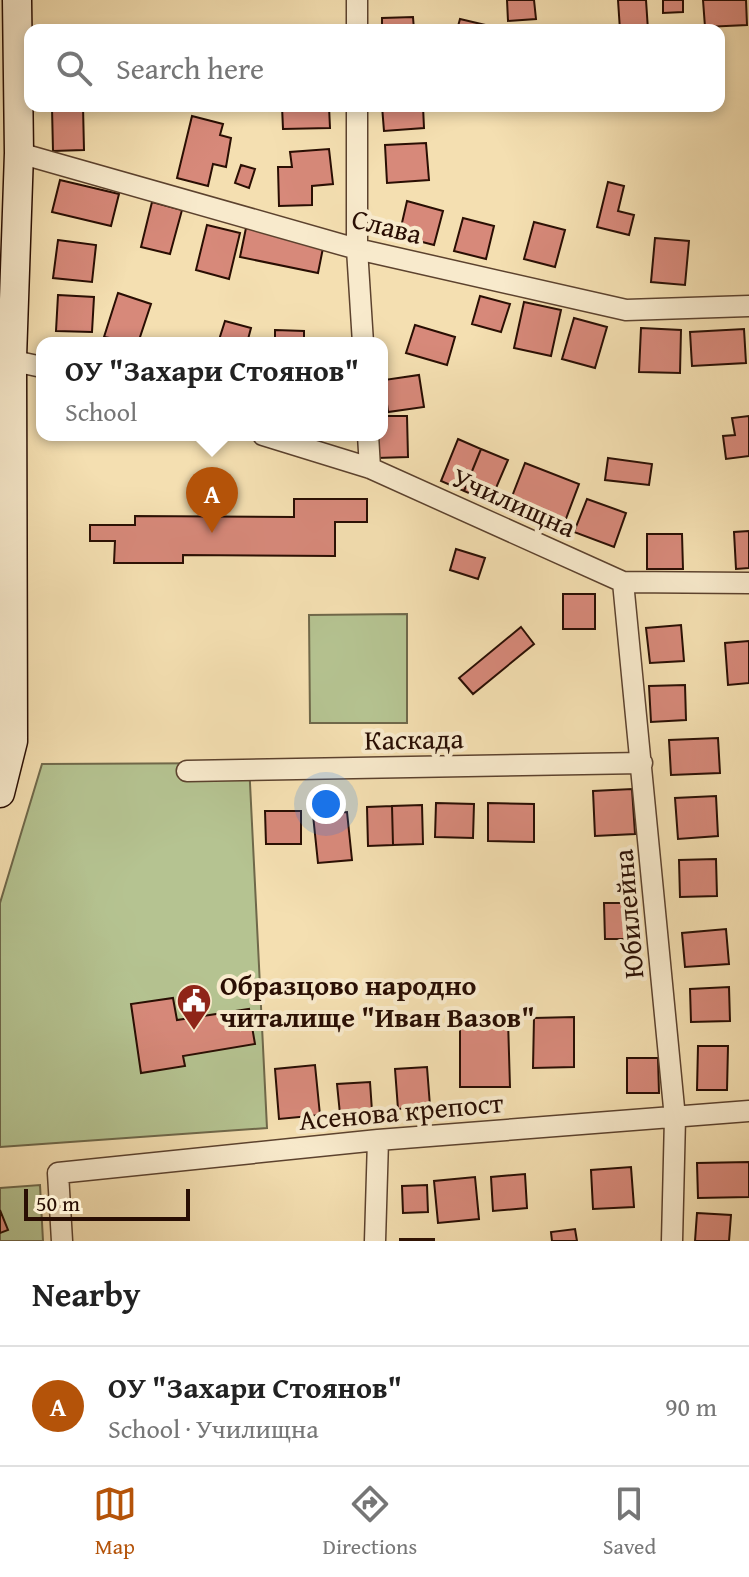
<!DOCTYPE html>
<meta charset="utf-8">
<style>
:root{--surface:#fff;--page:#f2f2f2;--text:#222;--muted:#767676;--line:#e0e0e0;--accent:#b45309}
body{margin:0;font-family:"Gentium Book Plus",serif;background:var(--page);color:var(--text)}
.scale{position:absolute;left:24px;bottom:20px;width:166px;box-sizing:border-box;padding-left:8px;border:4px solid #290e03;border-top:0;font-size:22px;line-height:28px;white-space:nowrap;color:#290e03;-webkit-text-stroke:6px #f8eacc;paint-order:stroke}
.you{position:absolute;left:326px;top:804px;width:28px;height:28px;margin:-20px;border:6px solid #fff;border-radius:50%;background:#1a73e8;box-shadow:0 0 0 12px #1a73e833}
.badge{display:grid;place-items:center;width:52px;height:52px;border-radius:50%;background:var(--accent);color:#fff;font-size:26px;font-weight:700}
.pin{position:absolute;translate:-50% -66px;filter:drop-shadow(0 2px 4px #0008)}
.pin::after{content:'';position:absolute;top:42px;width:28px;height:24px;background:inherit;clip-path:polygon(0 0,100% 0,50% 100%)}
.popup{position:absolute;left:36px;top:337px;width:352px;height:104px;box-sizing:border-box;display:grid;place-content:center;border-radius:16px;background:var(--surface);filter:drop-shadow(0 2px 6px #0005);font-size:26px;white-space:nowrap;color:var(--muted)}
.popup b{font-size:30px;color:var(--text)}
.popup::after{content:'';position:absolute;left:50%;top:100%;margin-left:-16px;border:16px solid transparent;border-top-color:var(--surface)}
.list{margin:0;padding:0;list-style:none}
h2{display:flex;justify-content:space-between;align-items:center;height:104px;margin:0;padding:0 32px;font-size:34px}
h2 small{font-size:26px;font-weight:400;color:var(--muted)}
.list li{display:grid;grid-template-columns:52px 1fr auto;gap:24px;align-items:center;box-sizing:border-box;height:120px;padding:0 32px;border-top:2px solid var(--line)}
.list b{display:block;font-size:30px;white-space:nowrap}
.list p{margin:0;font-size:26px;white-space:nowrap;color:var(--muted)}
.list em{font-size:26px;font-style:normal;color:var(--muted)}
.icon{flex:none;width:44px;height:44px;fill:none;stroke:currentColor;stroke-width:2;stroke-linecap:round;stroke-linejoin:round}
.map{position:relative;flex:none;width:749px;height:1241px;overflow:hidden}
.search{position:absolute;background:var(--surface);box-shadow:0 4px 12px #0003;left:24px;right:24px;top:24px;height:88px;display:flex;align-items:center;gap:20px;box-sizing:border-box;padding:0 28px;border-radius:16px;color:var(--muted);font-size:30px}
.sheet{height:224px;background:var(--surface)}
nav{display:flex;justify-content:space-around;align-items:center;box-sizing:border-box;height:112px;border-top:2px solid var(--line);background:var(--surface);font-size:22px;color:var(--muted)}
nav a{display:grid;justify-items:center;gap:4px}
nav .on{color:var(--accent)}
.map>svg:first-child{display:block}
</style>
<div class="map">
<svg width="749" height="1241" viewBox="0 0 749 1241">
<rect width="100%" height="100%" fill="#f4dfb1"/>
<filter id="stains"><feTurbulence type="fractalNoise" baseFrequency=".0025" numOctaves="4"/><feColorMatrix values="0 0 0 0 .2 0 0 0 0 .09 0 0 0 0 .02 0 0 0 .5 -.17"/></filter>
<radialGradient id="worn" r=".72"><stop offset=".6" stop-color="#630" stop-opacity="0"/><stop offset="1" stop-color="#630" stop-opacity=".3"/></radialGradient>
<!-- green -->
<path fill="#b5c391" stroke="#6f684a" stroke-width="2" d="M 407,614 L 407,723 L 310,723 L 309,615 Z
M 249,763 L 267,1128 L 0,1147 L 0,903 L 42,764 Z
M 40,1185 L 43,1241 L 0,1241 L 0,1188 Z"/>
<!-- building -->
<path fill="#d7897a" stroke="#290e03" stroke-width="2" d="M 507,0 L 534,0 L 536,19 L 508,21 Z
M 618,0 L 646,0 L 648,30 L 620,30 Z
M 663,0 L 683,0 L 683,12 L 663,13 Z
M 703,0 L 746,0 L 747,25 L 705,27 Z
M 413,17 L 414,30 L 382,30 L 382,18 Z
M 460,19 L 494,27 L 493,30 L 457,30 Z
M 44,106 L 83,106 L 84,150 L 53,151 L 52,108 Z
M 282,106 L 329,106 L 330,128 L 283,129 Z
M 382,106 L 423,106 L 424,128 L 384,131 Z
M 192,116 L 223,124 L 220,135 L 231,138 L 226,167 L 213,164 L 208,186 L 177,178 Z
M 426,143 L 429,180 L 387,183 L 385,145 Z
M 329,149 L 333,184 L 312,186 L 312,205 L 279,206 L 278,167 L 292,167 L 290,152 Z
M 241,165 L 255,169 L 249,188 L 235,183 Z
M 60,180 L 119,194 L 111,226 L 52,212 Z
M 608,182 L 624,186 L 618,211 L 634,215 L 629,235 L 597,227 Z
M 407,201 L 443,211 L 434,245 L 399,236 Z
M 152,202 L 182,210 L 170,254 L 141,247 Z
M 463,218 L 494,226 L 486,259 L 454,251 Z
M 534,222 L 565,230 L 555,267 L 524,259 Z
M 207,225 L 240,233 L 229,279 L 196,270 Z
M 246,228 L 324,243 L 318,273 L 240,257 Z
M 655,238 L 689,241 L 685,285 L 651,282 Z
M 58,240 L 96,245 L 92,282 L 53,278 Z
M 118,293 L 151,304 L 138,343 L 104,337 Z
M 58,295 L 94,297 L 92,332 L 56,331 Z
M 480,296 L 510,304 L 501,332 L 472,324 Z
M 524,302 L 561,310 L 551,356 L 514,348 Z
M 574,318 L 607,327 L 595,368 L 562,359 Z
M 225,321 L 251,328 L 247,343 L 218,343 Z
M 415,325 L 455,337 L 447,365 L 406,353 Z
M 641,328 L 681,330 L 680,373 L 639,372 Z
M 744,329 L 746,363 L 692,366 L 690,332 Z
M 275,330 L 304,331 L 304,343 L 275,343 Z
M 419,375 L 424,407 L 388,412 L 384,380 Z
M 382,416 L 407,416 L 408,457 L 377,458 L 376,435 L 382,435 Z
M 749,416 L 749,456 L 726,459 L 723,436 L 735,435 L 732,418 Z
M 458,439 L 481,449 L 464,491 L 441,481 Z
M 481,449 L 508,460 L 490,502 L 464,491 Z
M 608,458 L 652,464 L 649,485 L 605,480 Z
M 525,463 L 579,484 L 561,532 L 506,512 Z
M 294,499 L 367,499 L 367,522 L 335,522 L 335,556 L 183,555 L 183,563 L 114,563 L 115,541 L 90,541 L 90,525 L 135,525 L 135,516 L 294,517 Z
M 587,499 L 626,513 L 614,547 L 574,532 Z
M 749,531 L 749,568 L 736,569 L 734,532 Z
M 647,534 L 682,534 L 683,569 L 647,569 Z
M 456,549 L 485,558 L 478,579 L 450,570 Z
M 563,594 L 595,594 L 595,629 L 563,629 Z
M 681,625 L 684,661 L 650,663 L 646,628 Z
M 521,627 L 534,644 L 473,694 L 459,678 Z
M 749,641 L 749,683 L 728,685 L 725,643 Z
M 685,685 L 686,720 L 651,722 L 649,686 Z
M 718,738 L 720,773 L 671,775 L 669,740 Z
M 632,789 L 635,834 L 595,836 L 593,791 Z
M 716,796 L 718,836 L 678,839 L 675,798 Z
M 436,803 L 474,804 L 473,838 L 435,837 Z
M 488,803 L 534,804 L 534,842 L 488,841 Z
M 422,805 L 423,844 L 393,845 L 392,806 Z
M 392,806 L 393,845 L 368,846 L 367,807 Z
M 265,811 L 301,811 L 301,844 L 266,844 Z
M 347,812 L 352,860 L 318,863 L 313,815 Z
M 716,859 L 717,896 L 680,897 L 679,860 Z
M 604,903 L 636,903 L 636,939 L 605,939 Z
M 726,929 L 729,964 L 685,967 L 682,933 Z
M 729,987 L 730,1021 L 691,1022 L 690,989 Z
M 173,998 L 177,1020 L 249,1009 L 255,1044 L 183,1056 L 185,1066 L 141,1073 L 131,1004 Z
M 574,1017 L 574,1067 L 533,1068 L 534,1018 Z
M 460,1020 L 508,1020 L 510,1087 L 460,1087 Z
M 698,1046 L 728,1046 L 727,1090 L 697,1090 Z
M 627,1058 L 658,1058 L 659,1093 L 627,1093 Z
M 315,1065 L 320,1115 L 279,1119 L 275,1069 Z
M 427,1067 L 430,1106 L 398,1109 L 395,1069 Z
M 370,1082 L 372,1111 L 340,1114 L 337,1084 Z
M 749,1162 L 749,1197 L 698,1198 L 697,1163 Z
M 631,1167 L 634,1207 L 593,1209 L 591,1170 Z
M 525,1174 L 527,1208 L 493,1211 L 491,1177 Z
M 475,1177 L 479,1219 L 438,1223 L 434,1181 Z
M 427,1185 L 428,1212 L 403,1213 L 402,1186 Z
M 0,1210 L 8,1230 L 0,1233 Z
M 697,1213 L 731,1215 L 729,1241 L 695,1241 Z
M 575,1229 L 577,1241 L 552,1241 L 551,1232 Z
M 400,1239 L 434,1239 L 434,1241 L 400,1241 Z"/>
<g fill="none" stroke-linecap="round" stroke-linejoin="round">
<defs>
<path id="street" d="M 357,30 L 357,0
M 357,106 L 357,249 L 363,343
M 19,153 L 357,249 L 626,310 L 749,306
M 0,358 L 42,367
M 263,435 L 370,468 L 623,582 L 749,583
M 368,435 L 370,468
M 623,582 L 675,1118 L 672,1241
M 187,771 L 642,763
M 62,1241 L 58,1173 L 378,1140 L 749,1111
M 375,1241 L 378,1140"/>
<path id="secondary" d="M 0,793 L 13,741 L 12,358 L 19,153 L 17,0"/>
</defs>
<!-- street casing -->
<use href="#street" stroke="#5c422e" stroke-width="23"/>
<!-- secondary casing -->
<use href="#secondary" stroke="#290e03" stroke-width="31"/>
<!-- street -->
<use href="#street" stroke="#f8eacc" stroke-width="20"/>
<!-- secondary -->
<use href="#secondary" stroke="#f8eacc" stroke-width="28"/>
</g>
<!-- icons -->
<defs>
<symbol id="civic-pin" viewBox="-11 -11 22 30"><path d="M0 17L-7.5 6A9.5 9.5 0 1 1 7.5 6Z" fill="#8f2418" stroke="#f8eacc"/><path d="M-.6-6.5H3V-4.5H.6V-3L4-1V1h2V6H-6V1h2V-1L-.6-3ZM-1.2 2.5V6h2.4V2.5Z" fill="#fff"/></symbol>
</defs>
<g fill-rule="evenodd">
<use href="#civic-pin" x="174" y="981" width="40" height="54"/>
</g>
<g text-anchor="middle" stroke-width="8" stroke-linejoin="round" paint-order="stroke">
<!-- street labels -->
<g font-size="28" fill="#290e03" stroke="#f8eacc">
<text transform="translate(387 226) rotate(14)" y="10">Слава</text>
<text transform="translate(514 502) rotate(24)" y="10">Училищна</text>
<text transform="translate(414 739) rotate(-1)" y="10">Каскада</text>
<text transform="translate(628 914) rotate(-95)" y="10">Юбилейна</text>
<text transform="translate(401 1111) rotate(-5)" y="10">Асенова крепост</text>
</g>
<!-- poi labels -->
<g font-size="28" font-weight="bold" fill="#290e03" stroke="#f8eacc" text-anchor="start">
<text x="220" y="995">Образцово народно<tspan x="220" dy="32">читалище "Иван Вазов"</tspan></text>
</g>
</g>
<rect width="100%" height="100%" filter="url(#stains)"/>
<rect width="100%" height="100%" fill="url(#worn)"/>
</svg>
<div class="scale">50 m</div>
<div class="you"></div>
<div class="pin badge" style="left:212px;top:533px">A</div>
<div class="popup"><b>ОУ &quot;Захари Стоянов&quot;</b>School</div>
<div class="search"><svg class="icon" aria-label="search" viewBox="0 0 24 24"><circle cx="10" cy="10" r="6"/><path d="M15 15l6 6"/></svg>Search here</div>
</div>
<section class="sheet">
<h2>Nearby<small></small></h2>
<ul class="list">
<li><span class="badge">A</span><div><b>ОУ &quot;Захари Стоянов&quot;</b><p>School · Училищна</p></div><em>90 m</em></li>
</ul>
</section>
<nav>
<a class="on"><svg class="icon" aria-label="map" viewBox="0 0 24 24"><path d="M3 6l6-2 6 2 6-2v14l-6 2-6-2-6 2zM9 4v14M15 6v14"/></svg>Map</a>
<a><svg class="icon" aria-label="directions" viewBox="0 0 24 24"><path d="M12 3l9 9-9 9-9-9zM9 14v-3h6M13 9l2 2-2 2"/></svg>Directions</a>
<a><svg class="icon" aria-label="saved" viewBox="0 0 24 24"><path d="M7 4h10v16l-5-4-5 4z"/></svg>Saved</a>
</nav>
